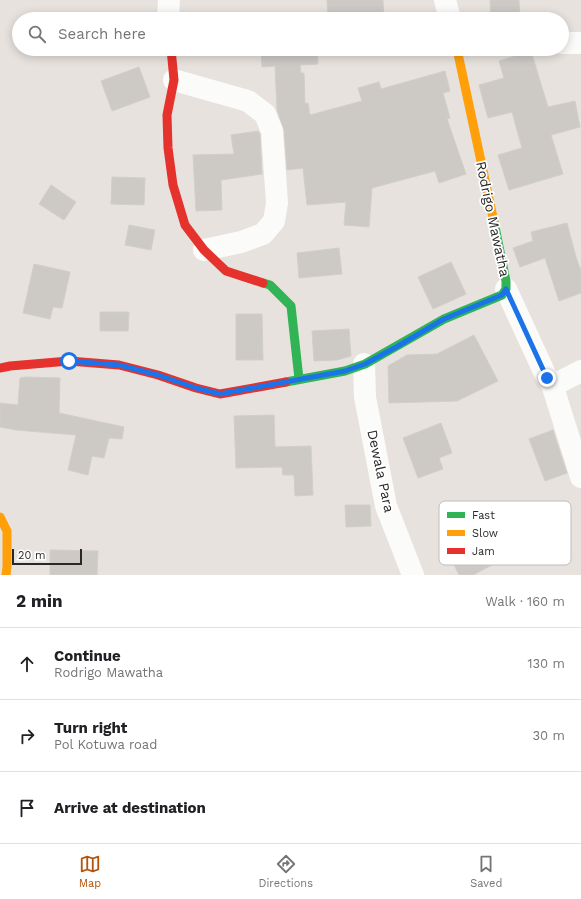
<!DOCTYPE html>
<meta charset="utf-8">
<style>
:root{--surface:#fff;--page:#f6f6f6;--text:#202124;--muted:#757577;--line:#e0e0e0;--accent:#b45309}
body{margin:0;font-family:"Work Sans",sans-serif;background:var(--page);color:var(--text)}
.scale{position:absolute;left:12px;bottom:10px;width:70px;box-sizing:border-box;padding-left:4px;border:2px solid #282828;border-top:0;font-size:11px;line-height:14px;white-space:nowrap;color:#282828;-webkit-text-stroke:3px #fff;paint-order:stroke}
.stop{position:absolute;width:12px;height:12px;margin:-9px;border:3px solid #1a73e8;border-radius:50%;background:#fff}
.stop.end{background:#1a73e8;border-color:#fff;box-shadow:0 1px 4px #0008}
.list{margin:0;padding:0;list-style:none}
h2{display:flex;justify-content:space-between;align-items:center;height:52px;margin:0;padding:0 16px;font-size:17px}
h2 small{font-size:13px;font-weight:400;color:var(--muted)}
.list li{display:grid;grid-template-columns:26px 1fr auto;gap:12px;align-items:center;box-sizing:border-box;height:72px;padding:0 16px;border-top:1px solid var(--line)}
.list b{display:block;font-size:15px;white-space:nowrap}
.list p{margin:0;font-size:13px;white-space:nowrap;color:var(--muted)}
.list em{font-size:13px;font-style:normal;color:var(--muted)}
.icon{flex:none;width:22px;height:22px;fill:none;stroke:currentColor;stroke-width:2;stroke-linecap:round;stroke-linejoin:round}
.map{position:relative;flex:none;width:581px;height:575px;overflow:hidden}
.search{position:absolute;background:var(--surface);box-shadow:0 2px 10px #0003;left:12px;right:12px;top:12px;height:44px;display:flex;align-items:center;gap:10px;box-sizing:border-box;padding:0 14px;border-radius:22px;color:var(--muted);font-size:15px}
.sheet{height:268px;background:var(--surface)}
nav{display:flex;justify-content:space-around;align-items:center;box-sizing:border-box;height:56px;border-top:1px solid var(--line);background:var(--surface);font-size:11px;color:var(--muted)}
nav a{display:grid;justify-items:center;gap:2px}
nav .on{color:var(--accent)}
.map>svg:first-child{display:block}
</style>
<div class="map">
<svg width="581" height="575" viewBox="0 0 581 575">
<rect width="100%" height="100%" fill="#e7e2dd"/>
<!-- building -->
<path fill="#cdcac6" stroke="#d2cec9" d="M 327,0 L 383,0 L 384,19 L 328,19 Z
M 490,0 L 519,0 L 520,19 L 491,19 Z
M 261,49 L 317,49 L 318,64 L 300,65 L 301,73 L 304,73 L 305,104 L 308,103 L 310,115 L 362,101 L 358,88 L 379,82 L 381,89 L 445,71 L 450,91 L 443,93 L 450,118 L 447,119 L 466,174 L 439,183 L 435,171 L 372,188 L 369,227 L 344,225 L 346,202 L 307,205 L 303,168 L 287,170 L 284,130 L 277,110 L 275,66 L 262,67 Z
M 531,51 L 548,107 L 575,101 L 580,127 L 551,135 L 563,174 L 509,190 L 498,155 L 522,148 L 512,112 L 488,118 L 479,85 L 504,78 L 499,61 Z
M 139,67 L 150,97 L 112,111 L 101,81 Z
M 258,131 L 260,134 L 262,174 L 221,180 L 222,210 L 196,211 L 193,155 L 234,154 L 231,135 Z
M 112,177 L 145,178 L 144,205 L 111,204 Z
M 51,185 L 76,202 L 64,220 L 39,204 Z
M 567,223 L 576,257 L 581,271 L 581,293 L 559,301 L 545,258 L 520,267 L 513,248 L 533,241 L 531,232 Z
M 129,225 L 155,230 L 151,250 L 125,245 Z
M 339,248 L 342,274 L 299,278 L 297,253 Z
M 451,262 L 466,294 L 433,309 L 418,277 Z
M 34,264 L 70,272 L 62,308 L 53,307 L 50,319 L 23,313 Z
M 100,312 L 129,312 L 128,331 L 100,331 Z
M 236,314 L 262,314 L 263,360 L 236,360 Z
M 349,329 L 351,356 L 337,360 L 314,361 L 312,331 Z
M 474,335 L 498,381 L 457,401 L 389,403 L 388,366 L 407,355 L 437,354 Z
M 26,377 L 60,378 L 59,413 L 124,427 L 122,439 L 109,438 L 104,458 L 92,456 L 88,475 L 68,470 L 76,435 L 16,430 L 0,427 L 0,403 L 18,405 L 20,378 Z
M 274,415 L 275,447 L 311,446 L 313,495 L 295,496 L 294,475 L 283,475 L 282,467 L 236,468 L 234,416 Z
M 441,423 L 452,453 L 439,458 L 443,469 L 418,478 L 403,438 Z
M 553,430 L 567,473 L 545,481 L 529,439 Z
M 345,505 L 370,505 L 371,526 L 346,527 Z
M 481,538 L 494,564 L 473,575 L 459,575 L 449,554 Z
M 50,550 L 98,551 L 97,575 L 50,575 Z"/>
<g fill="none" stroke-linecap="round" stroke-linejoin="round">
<!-- street -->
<path stroke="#fbfbfa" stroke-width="22" d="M 445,0 L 450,19
M 168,19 L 169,0
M 562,43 L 581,43
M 174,80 L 248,101 L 265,114 L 272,131 L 277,203 L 274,221 L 263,234 L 241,242 L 204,250
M 506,289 L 547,378 L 552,384 L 558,383 L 581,371
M 364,364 L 365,397 L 386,506 L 413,575
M 552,384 L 581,477"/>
<!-- fast -->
<path stroke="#30b455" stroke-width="9" d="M 263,283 L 270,285 L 291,306 L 299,379
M 286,382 L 345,371 L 365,364 L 444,319 L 502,295 L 506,289 L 506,281 L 494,222"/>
<!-- slow -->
<path stroke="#ff9f0a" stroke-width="9" d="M 457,49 L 494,222
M 0,517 L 7,531 L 7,566 L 6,575"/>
<!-- jam -->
<path stroke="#e5322d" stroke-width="9" d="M 171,49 L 174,80 L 167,115 L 168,148 L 173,185 L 185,225 L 204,250 L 226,271 L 263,283
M 0,368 L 10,366 L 69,361 L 119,365 L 158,375 L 196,388 L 220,394 L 286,382"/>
</g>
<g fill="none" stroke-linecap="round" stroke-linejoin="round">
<!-- route -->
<path stroke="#1a73e8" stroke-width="5" d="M 69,361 L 119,365 L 158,375 L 196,388 L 220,394 L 345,371 L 365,364 L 398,346 L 444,319 L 502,295 L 506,289 L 547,378"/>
</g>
<g text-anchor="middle" stroke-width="3.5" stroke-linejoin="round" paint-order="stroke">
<!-- street labels -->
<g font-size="14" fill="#282828" stroke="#fff">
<text transform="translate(493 219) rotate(78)" y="5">Rodrigo Mawatha</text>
<text transform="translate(381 471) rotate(78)" y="5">Dewala Para</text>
</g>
</g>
<!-- legend -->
<rect x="439" y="501" width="132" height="64" rx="6" fill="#fff" stroke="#bebebe" stroke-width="1"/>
<rect x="447" y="512" width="18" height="6" fill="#30b455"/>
<rect x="447" y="530" width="18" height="6" fill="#ff9f0a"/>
<rect x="447" y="548" width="18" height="6" fill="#e5322d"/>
<g font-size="11" fill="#282828">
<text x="472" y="519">Fast</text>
<text x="472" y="537">Slow</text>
<text x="472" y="555">Jam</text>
</g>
</svg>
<div class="scale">20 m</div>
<div class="stop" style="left:69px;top:361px"></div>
<div class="stop end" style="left:547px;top:378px"></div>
<div class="search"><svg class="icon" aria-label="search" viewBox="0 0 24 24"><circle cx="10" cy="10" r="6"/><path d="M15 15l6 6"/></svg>Search here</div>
</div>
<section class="sheet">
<h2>2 min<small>Walk · 160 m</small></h2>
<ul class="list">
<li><svg class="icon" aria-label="ahead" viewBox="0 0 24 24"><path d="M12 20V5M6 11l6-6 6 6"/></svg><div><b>Continue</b><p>Rodrigo Mawatha</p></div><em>130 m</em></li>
<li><svg class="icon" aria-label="right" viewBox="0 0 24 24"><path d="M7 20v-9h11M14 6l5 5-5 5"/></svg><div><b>Turn right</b><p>Pol Kotuwa road</p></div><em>30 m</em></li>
<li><svg class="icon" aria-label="arrive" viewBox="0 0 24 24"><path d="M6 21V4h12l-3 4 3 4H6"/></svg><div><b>Arrive at destination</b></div></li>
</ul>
</section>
<nav>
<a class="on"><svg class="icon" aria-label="map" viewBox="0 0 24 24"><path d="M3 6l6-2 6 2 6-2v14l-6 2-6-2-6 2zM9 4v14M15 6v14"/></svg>Map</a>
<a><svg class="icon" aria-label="directions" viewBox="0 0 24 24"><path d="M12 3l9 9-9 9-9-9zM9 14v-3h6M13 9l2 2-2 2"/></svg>Directions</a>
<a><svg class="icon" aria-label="saved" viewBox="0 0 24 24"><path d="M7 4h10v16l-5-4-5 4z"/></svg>Saved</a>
</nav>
